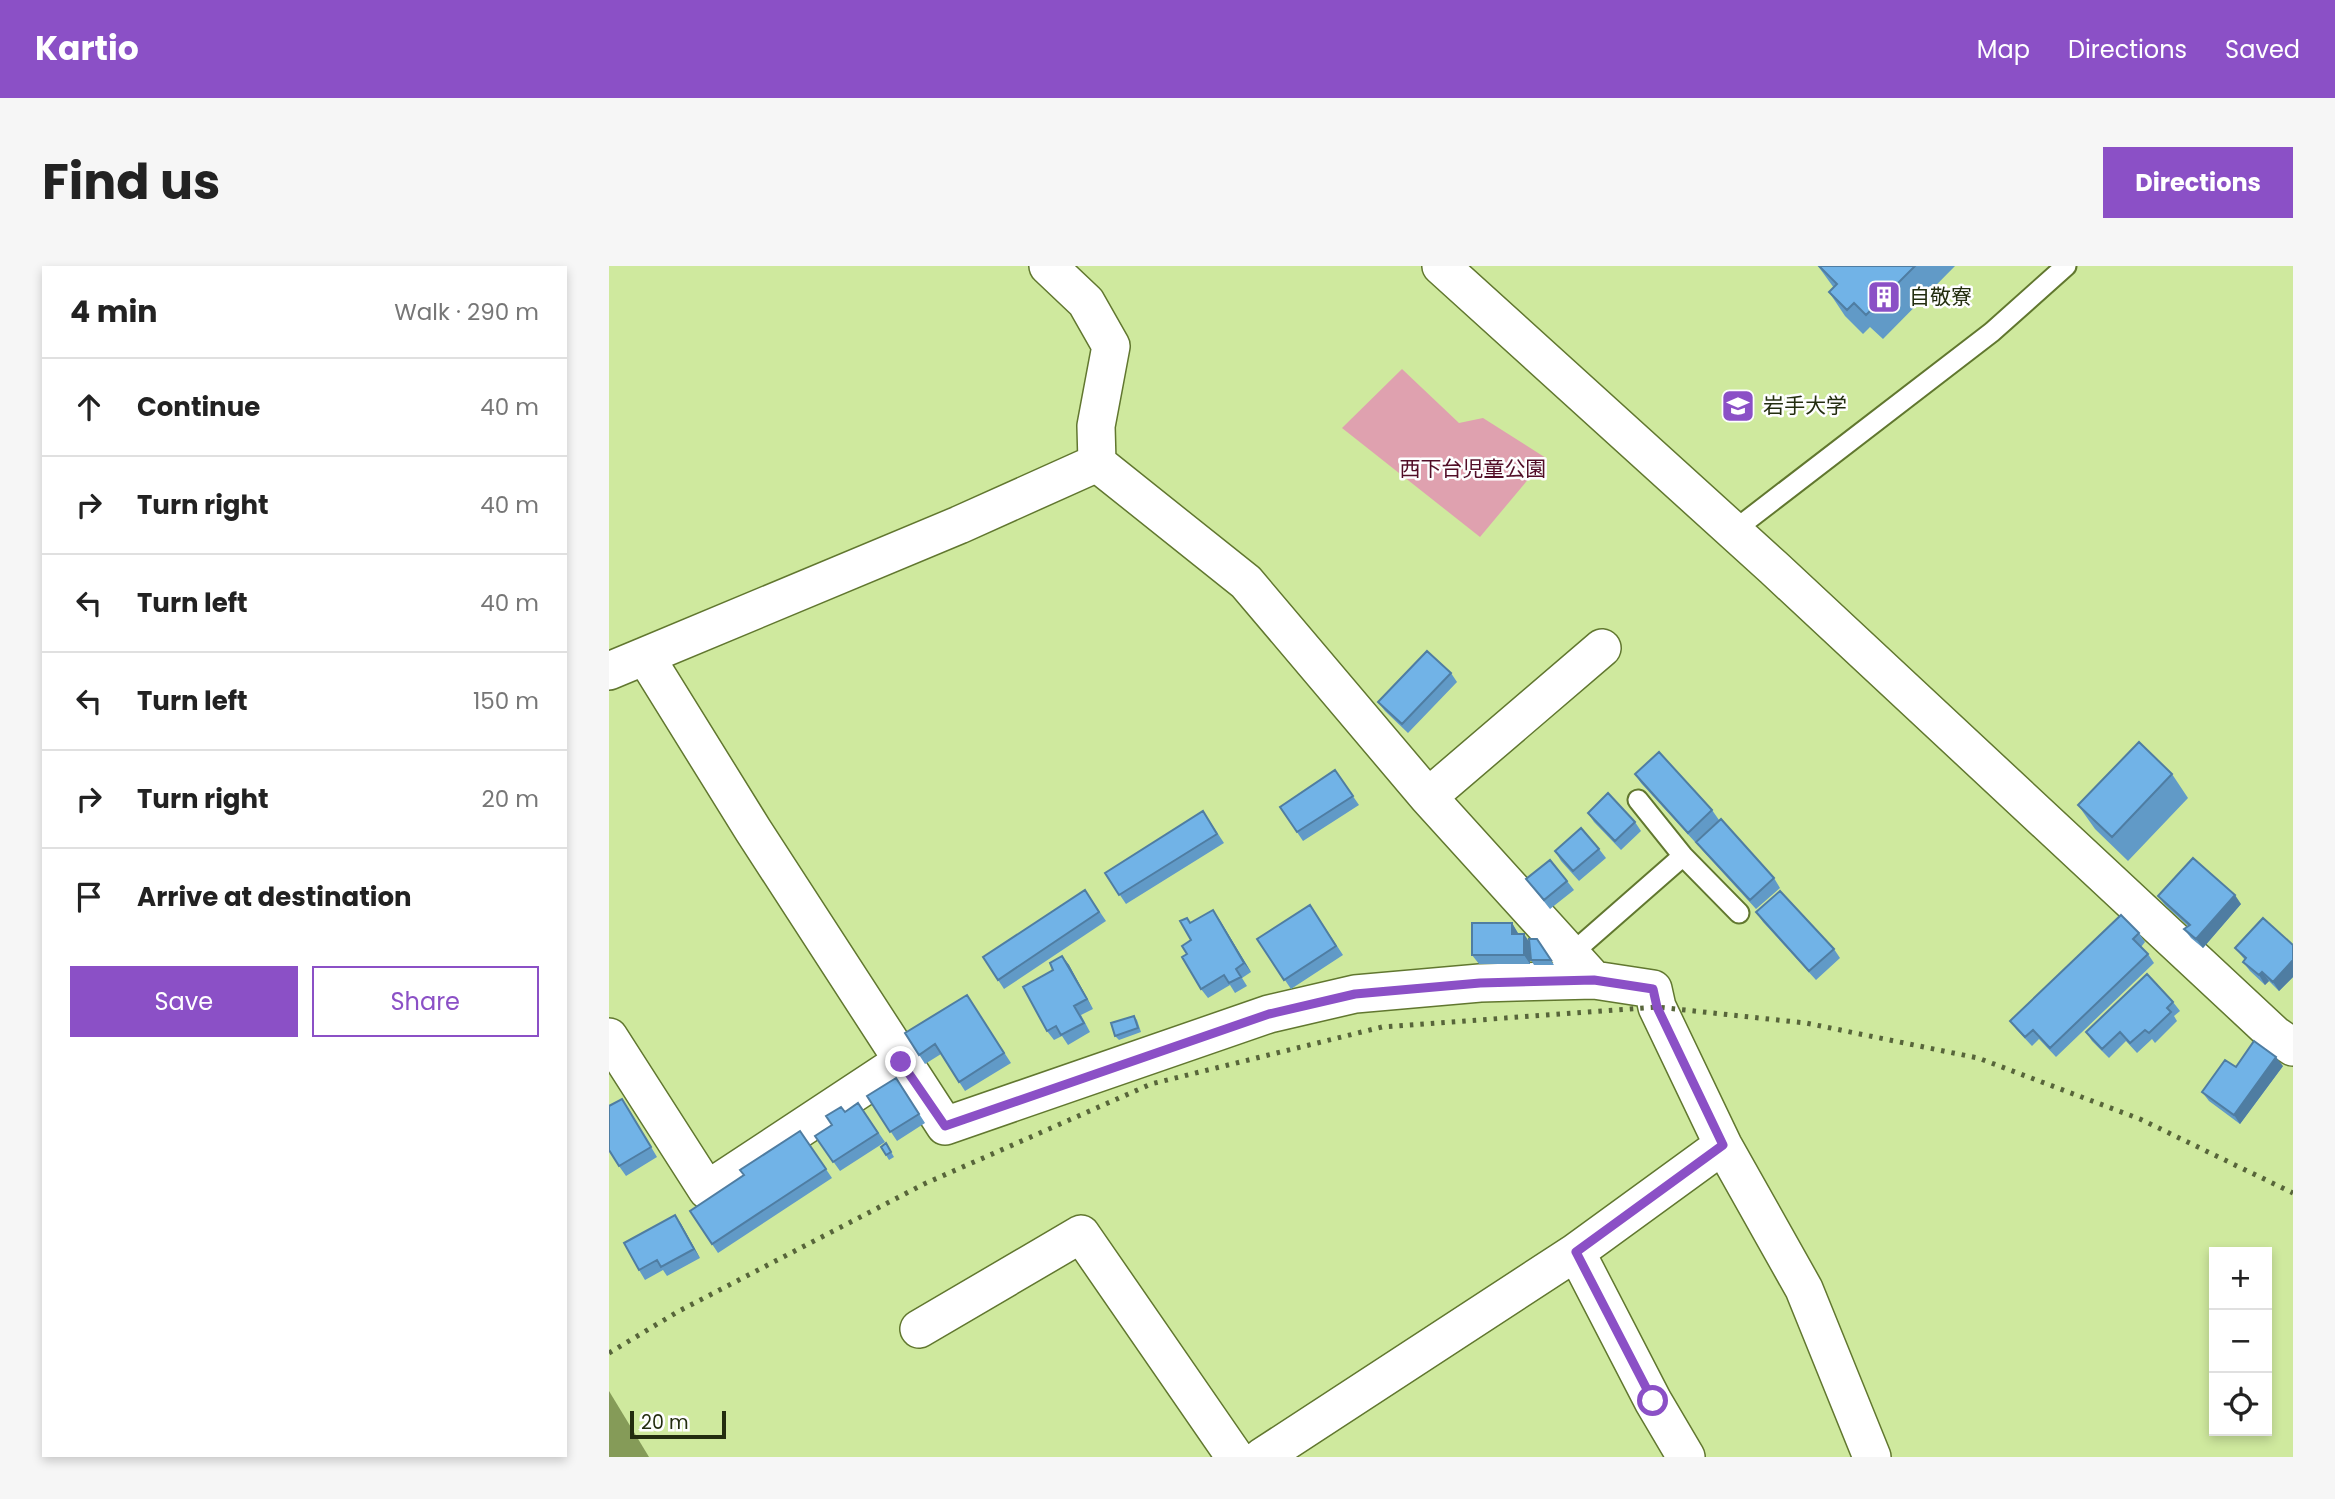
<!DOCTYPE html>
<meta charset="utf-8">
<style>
:root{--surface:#fff;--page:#f6f6f6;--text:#222;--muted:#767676;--line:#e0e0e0;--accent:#8b50c6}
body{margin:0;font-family:Poppins,"Noto Sans JP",sans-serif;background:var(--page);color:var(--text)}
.controls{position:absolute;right:21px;bottom:21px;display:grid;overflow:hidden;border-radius:0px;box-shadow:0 4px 10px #0003}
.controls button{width:63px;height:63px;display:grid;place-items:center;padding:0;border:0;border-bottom:2px solid var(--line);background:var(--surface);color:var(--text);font:35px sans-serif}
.scale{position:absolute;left:21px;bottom:18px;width:96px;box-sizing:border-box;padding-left:7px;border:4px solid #232d0f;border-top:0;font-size:19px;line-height:24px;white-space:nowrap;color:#232d0f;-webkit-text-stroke:5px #fefefe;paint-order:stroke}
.stop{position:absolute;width:21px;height:21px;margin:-16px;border:5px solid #8b50c6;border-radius:50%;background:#fff}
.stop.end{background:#8b50c6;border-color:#fff;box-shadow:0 2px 7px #0008}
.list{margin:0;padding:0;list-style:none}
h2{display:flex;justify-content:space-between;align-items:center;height:91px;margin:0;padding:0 28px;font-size:30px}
h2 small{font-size:23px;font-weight:400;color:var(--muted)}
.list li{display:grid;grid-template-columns:46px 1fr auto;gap:21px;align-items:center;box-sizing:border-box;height:98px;padding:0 28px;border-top:2px solid var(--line)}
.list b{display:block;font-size:26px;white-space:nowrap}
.list em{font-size:23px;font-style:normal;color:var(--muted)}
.actions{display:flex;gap:14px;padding:21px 28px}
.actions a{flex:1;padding:16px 0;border:2px solid var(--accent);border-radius:0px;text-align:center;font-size:24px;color:var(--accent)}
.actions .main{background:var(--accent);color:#fff}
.icon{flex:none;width:38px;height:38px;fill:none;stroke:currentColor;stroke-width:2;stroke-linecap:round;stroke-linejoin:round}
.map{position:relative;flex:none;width:1684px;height:1191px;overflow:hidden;border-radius:0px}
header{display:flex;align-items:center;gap:42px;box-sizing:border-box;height:98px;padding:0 35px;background:var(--accent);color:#fff}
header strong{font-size:33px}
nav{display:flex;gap:38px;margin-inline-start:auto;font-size:24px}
.intro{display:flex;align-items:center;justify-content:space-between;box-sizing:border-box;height:168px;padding:0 42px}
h1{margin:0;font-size:49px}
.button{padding:18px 32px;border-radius:0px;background:var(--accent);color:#fff;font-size:24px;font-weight:700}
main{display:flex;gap:42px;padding:0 42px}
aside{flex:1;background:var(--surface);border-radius:0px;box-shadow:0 4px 10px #0003}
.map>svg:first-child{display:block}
</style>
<header>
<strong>Kartio</strong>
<nav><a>Map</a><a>Directions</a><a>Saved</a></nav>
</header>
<div class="intro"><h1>Find us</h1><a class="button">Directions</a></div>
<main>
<aside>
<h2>4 min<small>Walk · 290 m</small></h2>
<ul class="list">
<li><svg class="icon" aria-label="ahead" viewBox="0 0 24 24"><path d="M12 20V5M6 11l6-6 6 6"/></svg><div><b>Continue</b></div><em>40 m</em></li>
<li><svg class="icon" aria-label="right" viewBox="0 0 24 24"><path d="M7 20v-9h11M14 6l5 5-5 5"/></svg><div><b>Turn right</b></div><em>40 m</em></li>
<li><svg class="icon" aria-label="left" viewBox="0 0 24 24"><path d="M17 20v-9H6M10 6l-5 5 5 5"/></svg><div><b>Turn left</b></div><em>40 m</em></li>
<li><svg class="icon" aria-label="left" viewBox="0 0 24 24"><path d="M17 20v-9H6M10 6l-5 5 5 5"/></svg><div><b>Turn left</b></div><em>150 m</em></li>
<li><svg class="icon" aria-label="right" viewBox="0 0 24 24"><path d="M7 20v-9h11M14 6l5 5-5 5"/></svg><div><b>Turn right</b></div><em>20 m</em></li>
<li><svg class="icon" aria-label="arrive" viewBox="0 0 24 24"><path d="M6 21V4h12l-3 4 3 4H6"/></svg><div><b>Arrive at destination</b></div></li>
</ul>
<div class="actions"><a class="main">Save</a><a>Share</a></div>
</aside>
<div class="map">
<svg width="1684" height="1191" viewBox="0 0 1684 1191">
<rect width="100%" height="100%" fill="#cfe99e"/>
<!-- green -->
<path fill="#dfa1af" d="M 793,103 L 850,157 L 874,152 L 937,192 L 871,271 L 733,162 Z"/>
<!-- water -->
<path fill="#859b58" d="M 0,1125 L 40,1191 L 0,1191 Z"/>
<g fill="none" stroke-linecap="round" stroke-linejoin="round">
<defs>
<path id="lane" d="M 1123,266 L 1383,66 L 1457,0
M 1029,534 L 1074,590 L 1130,647
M 961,689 L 1074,590"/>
<path id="street" d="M 439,0 L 477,36 L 502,80 L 487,160 L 488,197 L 637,316 L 819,531 L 985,714 L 1044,723 L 1048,741 L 1114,879 L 1195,1023 L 1263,1191
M 832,0 L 1165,302 L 1666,769 L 1684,781
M 488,197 L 350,259 L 36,390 L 144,564 L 336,860 L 660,748 L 746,728 L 871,717 L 985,714
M 0,405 L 36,390
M 819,531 L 993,382
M 0,771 L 98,924 L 292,796
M 310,1063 L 472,968 L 626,1191
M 653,1191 L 967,986
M 1077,1191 L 1044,1135 L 967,986 L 1114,879"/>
</defs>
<!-- lane casing -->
<use href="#lane" stroke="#61772f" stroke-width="23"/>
<!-- street casing -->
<use href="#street" stroke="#61772f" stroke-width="40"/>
<!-- lane -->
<use href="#lane" stroke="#fff" stroke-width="19"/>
<!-- street -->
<use href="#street" stroke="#fff" stroke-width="37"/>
<!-- rail -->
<path stroke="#57653a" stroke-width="5" stroke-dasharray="3.5 7" stroke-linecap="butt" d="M 0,1087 L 70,1045 L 315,918 L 542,818 L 773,761 L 1048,741 L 1197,757 L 1369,792 L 1531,853 L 1684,927"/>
</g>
<!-- wall -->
<path fill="#619ac7" d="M 1209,0 L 1346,0 L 1274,73 L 1261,61 L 1254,68 L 1236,50 L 1220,26 L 1225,22 Z
M 842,407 L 848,416 L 799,467 L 776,445 L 769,436 Z
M 726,504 L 750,539 L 694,575 L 671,541 Z
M 1026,508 L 1103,544 L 1110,554 L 1086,576 L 1032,517 Z
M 1563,508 L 1579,532 L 1519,595 L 1486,563 L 1469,539 Z
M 594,545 L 615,577 L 517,638 L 496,607 Z
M 979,547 L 1026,556 L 1032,565 L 1012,584 L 985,556 Z
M 1087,576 L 1165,612 L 1171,622 L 1147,643 L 1094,585 Z
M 990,583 L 997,592 L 970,615 L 952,595 L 946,585 Z
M 917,613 L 958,615 L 965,624 L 941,643 Z
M 476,624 L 497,655 L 395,723 L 374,691 Z
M 1549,630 L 1632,638 L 1594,682 L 1582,672 L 1575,663 L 1579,660 L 1556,639 Z
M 701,639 L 734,689 L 682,723 L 648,673 Z
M 1147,646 L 1225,683 L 1231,692 L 1207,714 L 1154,656 Z
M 610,653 L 642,706 L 633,712 L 638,720 L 626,727 L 621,719 L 599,732 L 592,723 L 582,674 L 582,657 Z
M 903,657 L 909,668 L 921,676 L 928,673 L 945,699 L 925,699 L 922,694 L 921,687 L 921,698 L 870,698 L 863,689 Z
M 1530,667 L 1536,676 L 1532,681 L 1539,688 L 1545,697 L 1447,791 L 1430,773 L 1423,780 L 1408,764 L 1401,755 Z
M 1684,679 L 1684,711 L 1670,725 L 1660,715 L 1656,719 L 1641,705 L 1634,696 L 1636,694 L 1626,682 Z
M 453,690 L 460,699 L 484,743 L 472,749 L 481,766 L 459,779 L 453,770 L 445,774 L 438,765 L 444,704 Z
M 358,729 L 402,797 L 356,825 L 332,788 L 316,798 L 296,767 Z
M 1564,736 L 1571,745 L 1565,750 L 1568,755 L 1546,777 L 1543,773 L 1528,787 L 1517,775 L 1500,792 L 1483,775 L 1477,766 Z
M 525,750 L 528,754 L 532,766 L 510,774 L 506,770 Z
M 1674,800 L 1631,858 L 1600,835 L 1593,826 Z
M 287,812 L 316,857 L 288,875 L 258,830 Z
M 249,837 L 276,876 L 231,905 L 206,870 L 223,859 L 236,846 Z
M 19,842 L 48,891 L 17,910 L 10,900 Z
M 191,865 L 223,912 L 109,987 L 81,945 L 135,909 Z
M 277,877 L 285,891 L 280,894 L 272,881 Z
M 66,949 L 72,958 L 91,992 L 58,1010 L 54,1004 L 36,1014 L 30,1004 Z"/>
<!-- shaded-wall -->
<path fill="#4f7da2" d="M 1626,629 L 1632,638 L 1594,682 L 1587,673 Z
M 604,644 L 610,653 L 642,706 L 635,697 Z
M 903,657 L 909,667 L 909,677 L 903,668 Z
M 915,668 L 921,677 L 921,698 L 915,689 Z
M 453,690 L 460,699 L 484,743 L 478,733 Z
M 1684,694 L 1684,711 L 1670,725 L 1664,716 Z
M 1653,706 L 1660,715 L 1656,719 L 1650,709 Z
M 1667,791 L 1674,800 L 1631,858 L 1625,849 Z
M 66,949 L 72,958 L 91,992 L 85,983 Z"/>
<!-- building -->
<path fill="#71b3e7" stroke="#4f7da2" stroke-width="2" d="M 1210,0 L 1306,0 L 1257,49 L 1245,37 L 1238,44 L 1220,26 L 1228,18 Z
M 818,385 L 842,407 L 793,458 L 769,436 Z
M 1530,476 L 1563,508 L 1503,571 L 1469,539 Z
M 1050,486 L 1103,544 L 1079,567 L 1026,508 Z
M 726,504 L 744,530 L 688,566 L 671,541 Z
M 999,527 L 1026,556 L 1006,575 L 979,547 Z
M 594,545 L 608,568 L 510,629 L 496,607 Z
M 1112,553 L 1165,612 L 1141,634 L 1087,576 Z
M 972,562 L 990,583 L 964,605 L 946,585 Z
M 1584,592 L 1626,629 L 1587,673 L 1575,663 L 1581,659 L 1549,630 Z
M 941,594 L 958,615 L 935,634 L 917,613 Z
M 476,624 L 490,646 L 389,714 L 374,691 Z
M 1171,625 L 1225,683 L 1200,705 L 1147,646 Z
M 701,639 L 727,680 L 675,714 L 648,673 Z
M 604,644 L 635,697 L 627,703 L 632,711 L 620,717 L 615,709 L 592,723 L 573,691 L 578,688 L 573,680 L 582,674 L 571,655 L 578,652 L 581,657 Z
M 1512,649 L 1530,667 L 1524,673 L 1539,688 L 1441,782 L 1424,764 L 1416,771 L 1401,755 Z
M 1654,652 L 1684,679 L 1684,694 L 1664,716 L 1653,706 L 1650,709 L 1634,696 L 1637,692 L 1626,682 Z
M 863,657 L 903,657 L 903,668 L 915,668 L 915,689 L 863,689 Z
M 920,673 L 928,673 L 942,694 L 922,694 Z
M 453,690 L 478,733 L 465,740 L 475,757 L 452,769 L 447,760 L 438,765 L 414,721 L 444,704 L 441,697 Z
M 1538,708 L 1564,736 L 1558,742 L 1562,746 L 1540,767 L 1536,764 L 1521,777 L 1511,766 L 1493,783 L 1477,766 Z
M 358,729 L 395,787 L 350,816 L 326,778 L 310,789 L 296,767 Z
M 525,750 L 529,762 L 506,770 L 502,757 Z
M 1645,775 L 1667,791 L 1625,849 L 1593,826 L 1616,794 L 1627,801 Z
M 287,812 L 310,848 L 281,866 L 258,830 Z
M 13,833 L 42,881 L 10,900 L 0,884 L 0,840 Z
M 249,837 L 269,867 L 224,896 L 206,870 L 223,859 L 217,850 L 232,841 L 236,846 Z
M 191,865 L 217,903 L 103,978 L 81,945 L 135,909 L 131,904 Z
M 277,877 L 282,886 L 277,889 L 272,881 Z
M 66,949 L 85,983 L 52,1001 L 48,994 L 30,1004 L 15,977 Z"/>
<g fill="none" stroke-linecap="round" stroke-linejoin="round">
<!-- route -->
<path stroke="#8b50c6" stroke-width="9" d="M 292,796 L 336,860 L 660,748 L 746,728 L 871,717 L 985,714 L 1044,723 L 1048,741 L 1114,879 L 967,986 L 1044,1135"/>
</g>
<!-- icons -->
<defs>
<symbol id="building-square" viewBox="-11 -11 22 22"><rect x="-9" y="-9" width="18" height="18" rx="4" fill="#8b50c6" stroke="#fefefe"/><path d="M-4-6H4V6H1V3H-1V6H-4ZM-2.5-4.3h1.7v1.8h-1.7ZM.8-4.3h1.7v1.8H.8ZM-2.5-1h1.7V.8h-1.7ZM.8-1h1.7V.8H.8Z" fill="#fff"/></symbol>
<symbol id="university-square" viewBox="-11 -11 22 22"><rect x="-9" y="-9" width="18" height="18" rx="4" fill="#8b50c6" stroke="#fefefe"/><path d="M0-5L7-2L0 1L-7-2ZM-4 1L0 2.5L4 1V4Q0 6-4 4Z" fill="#fff"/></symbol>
</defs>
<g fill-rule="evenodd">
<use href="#building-square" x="1256" y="12" width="38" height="38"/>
<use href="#university-square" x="1110" y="121" width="38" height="38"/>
</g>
<g text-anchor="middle" stroke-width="5" stroke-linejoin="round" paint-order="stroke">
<!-- poi labels -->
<g font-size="21" fill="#232d0f" stroke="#fefefe" text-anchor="start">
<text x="1300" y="38">自敬寮</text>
<text x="1154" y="147">岩手大学</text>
</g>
<!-- park labels -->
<g font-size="21" fill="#520e27" stroke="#fefefe">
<text x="864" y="210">西下台児童公園</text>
</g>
</g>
</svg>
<div class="controls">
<button>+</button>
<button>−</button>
<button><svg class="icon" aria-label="locate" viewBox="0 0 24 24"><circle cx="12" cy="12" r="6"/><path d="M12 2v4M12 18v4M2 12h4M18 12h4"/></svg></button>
</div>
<div class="scale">20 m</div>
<div class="stop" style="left:1044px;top:1135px"></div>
<div class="stop end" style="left:292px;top:796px"></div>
</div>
</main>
